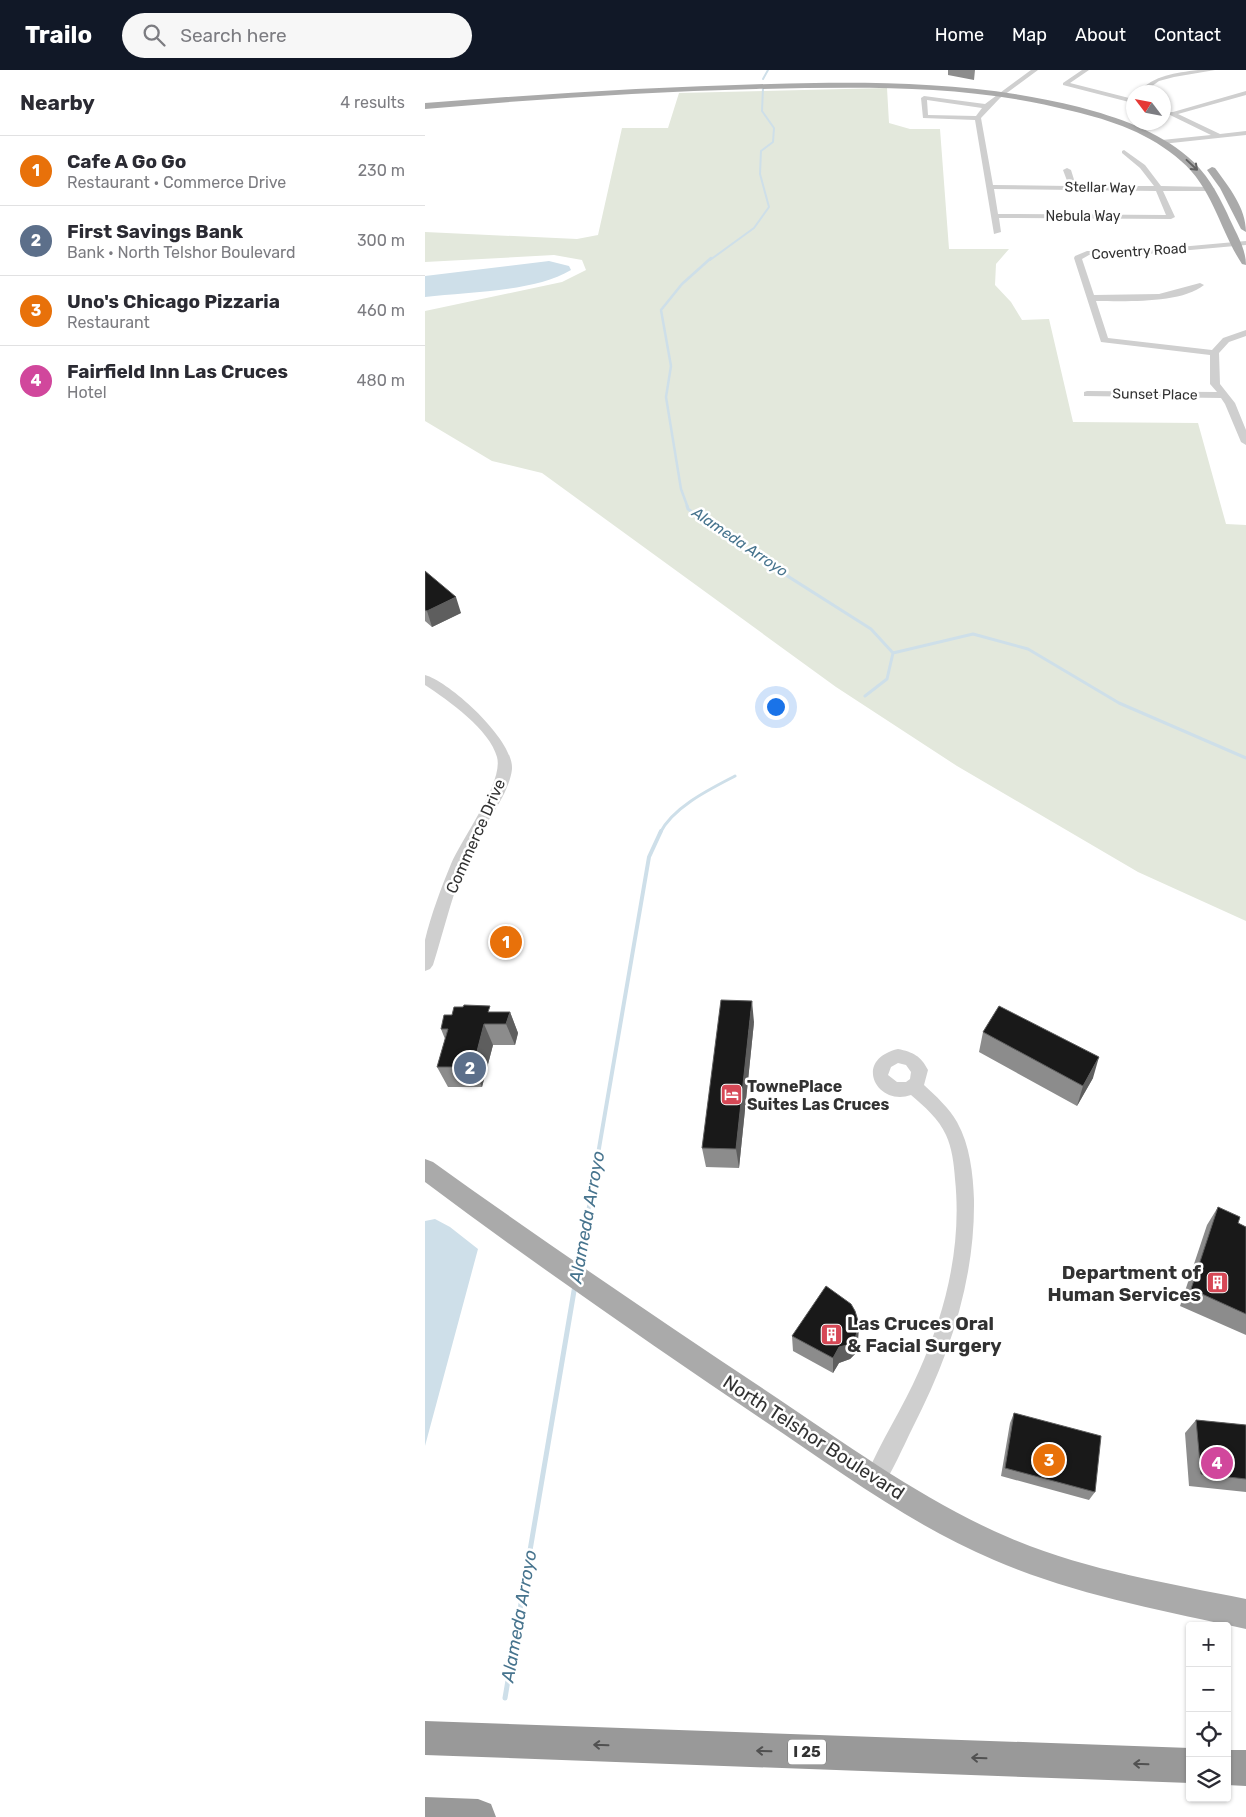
<!DOCTYPE html>
<meta charset="utf-8">
<style>
:root{--surface:#fff;--page:#f7f7f7;--text:#2b2b33;--muted:#7c7c81;--line:#e1e1e2;--accent:#111827}
body{margin:0;font-family:Rubik,sans-serif;background:var(--page);color:var(--text)}
.controls{position:absolute;right:15px;bottom:15px;display:grid;overflow:hidden;border-radius:5px;box-shadow:0 1px 4px #0004}
.controls button{width:45px;height:45px;display:grid;place-items:center;padding:0;border:0;border-bottom:1px solid var(--line);background:var(--surface);color:var(--text);font:25px sans-serif}
.compass{position:absolute;left:701px;top:15px;width:45px;height:45px;border-radius:50%;background:var(--surface);box-shadow:0 1px 4px #0004;rotate:302deg}
.you{position:absolute;left:350px;top:636px;width:18px;height:18px;margin:-12px;border:4px solid #fff;border-radius:50%;background:#1a73e8;box-shadow:0 0 0 8px #1a73e833}
.badge{display:grid;place-items:center;width:32px;height:32px;border-radius:50%;background:var(--accent);color:#fff;font-size:16px;font-weight:700}
.pin{position:absolute;translate:-50% -50%;border:2px solid #fff;box-shadow:0 1px 5px #0006}
.list{margin:0;padding:0;list-style:none}
h2{display:flex;justify-content:space-between;align-items:center;height:65px;margin:0;padding:0 20px;font-size:21px}
h2 small{font-size:16px;font-weight:400;color:var(--muted)}
.list li{display:grid;grid-template-columns:32px 1fr auto;gap:15px;align-items:center;box-sizing:border-box;height:70px;padding:0 20px;border-top:1px solid var(--line)}
.list b{display:block;font-size:19px;white-space:nowrap}
.list p{margin:0;font-size:16px;white-space:nowrap;color:var(--muted)}
.list em{font-size:16px;font-style:normal;color:var(--muted)}
.icon{flex:none;width:28px;height:28px;fill:none;stroke:currentColor;stroke-width:2;stroke-linecap:round;stroke-linejoin:round}
.map{position:relative;flex:none;width:821px;height:1747px;overflow:hidden}
header{display:flex;align-items:center;gap:30px;box-sizing:border-box;height:70px;padding:0 25px;background:var(--accent);color:#fff}
header strong{font-size:24px}
nav{display:flex;gap:28px;margin-inline-start:auto;font-size:18px}
.search{width:350px;height:45px;background:var(--page);display:flex;align-items:center;gap:12px;box-sizing:border-box;padding:0 18px;border-radius:28px;color:var(--muted);font-size:19px}
main{display:flex}
aside{flex:1;background:var(--surface)}
.map>svg:first-child{display:block}
</style>
<header>
<strong>Trailo</strong>
<div class="search"><svg class="icon" aria-label="search" viewBox="0 0 24 24"><circle cx="10" cy="10" r="6"/><path d="M15 15l6 6"/></svg>Search here</div>
<nav><a>Home</a><a>Map</a><a>About</a><a>Contact</a></nav>
</header>
<main>
<aside>
<h2>Nearby<small>4 results</small></h2>
<ul class="list">
<li><span class="badge" style="background:#e8710a">1</span><div><b>Cafe A Go Go</b><p>Restaurant · Commerce Drive</p></div><em>230 m</em></li>
<li><span class="badge" style="background:#5c6f8a">2</span><div><b>First Savings Bank</b><p>Bank · North Telshor Boulevard</p></div><em>300 m</em></li>
<li><span class="badge" style="background:#e8710a">3</span><div><b>Uno's Chicago Pizzaria</b><p>Restaurant</p></div><em>460 m</em></li>
<li><span class="badge" style="background:#d1479c">4</span><div><b>Fairfield Inn Las Cruces</b><p>Hotel</p></div><em>480 m</em></li>
</ul>
</aside>
<div class="map">
<svg width="821" height="1747" viewBox="0 0 821 1747">
<rect width="100%" height="100%" fill="#fff"/>
<!-- green -->
<path fill="#e3e8dc" d="M 462,18 L 464,53 L 485,59 L 515,59 L 524,179 L 584,179 L 571,194 L 570,215 L 586,232 L 597,250 L 624,249 L 648,352 L 773,353 L 801,454 L 821,455 L 821,851 L 713,802 L 532,696 L 411,617 L 117,403 L 67,391 L 0,351 L 0,241 L 137,212 L 161,200 L 157,190 L 129,185 L 0,192 L 0,162 L 152,169 L 173,165 L 197,58 L 243,58 L 254,23 Z"/>
<!-- water -->
<path fill="#cedfe9" d="M 124,191 L 144,196 L 146,200 C 109,222 44,222 0,227 L 0,206 Z
M 10,1149 L 25,1157 L 53,1179 L 0,1376 L 0,1151 Z"/>
<g fill="none" stroke-linecap="round" stroke-linejoin="round">
<!-- stream-far4 -->
<path stroke="#cedfe9" stroke-width="2" d="M 338,9 L 343,0
M 285,190 L 329,158 L 344,137 L 335,104 L 336,81 L 348,72 L 349,58 L 337,41 L 338,18"/>
<!-- stream-far3 -->
<path stroke="#cedfe9" stroke-width="2.5" d="M 263,438 L 256,419 L 241,327 L 246,296 L 236,240 L 257,214 L 286,188"/>
<!-- stream-far2 -->
<path stroke="#cedfe9" stroke-width="3" d="M 262,436 L 263,439 L 312,474 L 446,559 L 468,583 L 462,609 L 440,626
M 468,583 L 548,564 L 603,579 L 694,633 L 821,688
M 235,763 C 248,737 285,719 310,706"/>
<!-- stream-far1 -->
<path stroke="#cedfe9" stroke-width="4" d="M 155,1189 L 224,787 L 236,761"/>
<!-- stream -->
<path stroke="#cedfe9" stroke-width="5" d="M 153,1199 L 155,1188
M 80,1628 L 150,1215"/>
<!-- minor -->
<path fill="#cfcfcf" fill-rule="evenodd" d="M 606,0 L 613,0 L 575,28 L 556,48 L 568,115 L 644,116 L 638,100 L 642,98 L 646,100 L 651,116 L 729,116 L 715,98 L 697,83 L 697,81 L 699,80 L 720,95 L 736,116 L 786,117 L 790,119 L 786,121 L 738,121 L 750,147 L 746,149 L 574,148 L 576,162 L 569,164 L 550,50 L 498,48 L 496,28 L 499,26 L 560,34 ZM 502,30 L 557,38 L 551,46 L 503,45 ZM 569,119 L 731,121 L 741,145 L 573,144 Z
M 657,0 L 664,0 L 645,13 L 708,29 L 708,33 L 638,15 L 638,13 Z
M 773,0 L 790,0 L 749,7 L 734,11 L 719,22 L 713,22 C 730,5 750,3 773,0 Z
M 821,21 L 821,25 L 753,44 L 795,64 L 821,61 L 821,65 L 737,74 L 734,72 L 737,70 L 786,65 L 743,44 L 743,42 L 748,42 Z
M 821,171 L 821,175 L 710,185 L 664,185 L 657,189 L 669,225 L 734,224 L 775,213 L 779,215 C 756,234 699,231 671,231 L 683,268 L 787,280 L 798,268 L 821,260 L 821,266 L 804,272 L 794,283 L 795,314 L 810,333 L 821,360 L 821,375 L 816,372 L 800,334 L 796,328 L 659,326 L 659,322 L 662,321 L 792,322 L 785,314 L 785,285 L 676,272 L 649,188 L 650,186 L 662,181 L 710,181 Z
M 0,605 C 25,612 89,670 87,699 C 84,726 58,755 46,780 C 29,816 20,857 8,895 L 5,899 L 0,901 C 0,891 0,880 0,870 C 6,845 16,818 26,794 C 37,768 79,712 72,687 C 65,660 23,630 0,615 Z
M 473,979 C 488,982 496,986 503,1000 L 499,1015 C 511,1026 524,1038 532,1052 C 545,1075 548,1104 549,1130 C 550,1211 524,1287 487,1359 C 482,1369 463,1411 457,1416 C 455,1418 452,1418 450,1419 L 443,1416 L 440,1409 C 455,1372 478,1338 494,1301 C 521,1241 537,1175 530,1109 C 529,1094 527,1078 521,1065 C 514,1049 499,1036 486,1025 C 452,1037 427,990 473,979 ZM 473,993 L 481,995 L 486,1002 L 485,1009 L 481,1012 L 472,1012 L 463,1005 L 466,997 Z"/>
<!-- major -->
<path fill="#aaa" fill-rule="evenodd" d="M 390,13 C 479,12 567,15 654,37 C 692,47 733,61 763,87 C 781,102 792,122 802,143 C 809,160 821,177 821,195 L 817,194 C 795,161 788,118 756,91 C 726,64 686,50 647,41 C 544,14 437,17 331,19 C 220,22 110,29 0,39 L 0,33 C 130,23 260,15 390,13 Z
M 787,97 L 790,98 C 804,117 821,138 821,162 L 816,159 L 795,118 L 782,100 Z
M 0,1089 L 8,1092 C 121,1173 236,1251 352,1328 C 427,1378 502,1433 585,1468 C 660,1500 742,1513 821,1529 L 821,1559 C 736,1540 650,1525 569,1490 C 486,1455 413,1400 338,1350 C 224,1273 111,1195 0,1112 Z"/>
<!-- highway -->
<path fill="#999" fill-rule="evenodd" d="M 0,1651 L 765,1678 L 765,1713 L 0,1685 Z
M 802,1680 L 821,1680 L 821,1716 L 802,1715 Z
M 0,1727 L 53,1729 L 66,1734 L 71,1747 L 0,1747 Z"/>
</g>
<!-- wall -->
<path fill="#8c8c8c" d="M 523,0 L 550,0 L 549,10 L 523,5 Z
M 0,501 L 36,543 L 7,557 L 0,551 Z
M 67,942 L 85,942 L 93,963 L 90,975 L 68,975 L 57,1017 L 23,1017 L 12,997 L 20,969 L 16,959 L 27,945 Z
M 329,952 L 314,1098 L 281,1097 L 277,1078 Z
M 558,962 L 668,1008 L 652,1036 L 554,982 Z
M 793,1137 L 813,1153 L 821,1157 L 821,1265 L 755,1236 L 782,1155 Z
M 434,1254 L 433,1270 L 430,1284 L 425,1289 L 414,1293 L 408,1303 L 368,1281 L 367,1266 Z
M 589,1343 L 670,1422 L 664,1430 L 576,1406 L 585,1353 Z
M 771,1350 L 821,1355 L 821,1422 L 764,1416 L 760,1363 Z"/>
<!-- shaded-wall -->
<path fill="#5e5e5e" d="M 31,527 L 36,543 L 7,557 L 2,541 Z
M 327,931 L 329,952 L 314,1098 L 311,1079 Z
M 85,942 L 93,963 L 90,975 L 81,954 Z
M 59,954 L 68,975 L 57,1017 L 48,997 Z
M 674,987 L 668,1008 L 652,1036 L 658,1016 Z
M 434,1254 L 433,1270 L 430,1284 L 425,1289 L 414,1293 L 408,1303 L 408,1288 L 414,1277 Z"/>
<!-- building -->
<path fill="#191919" stroke="#5e5e5e" d="M 0,501 L 31,527 L 2,541 L 0,540 Z
M 296,930 L 327,931 L 311,1079 L 277,1078 Z
M 39,935 L 65,936 L 63,942 L 85,942 L 81,954 L 59,954 L 48,997 L 12,997 L 23,959 L 16,959 L 19,945 L 27,945 L 29,937 L 38,937 Z
M 574,936 L 674,987 L 658,1016 L 558,962 Z
M 793,1137 L 815,1147 L 813,1153 L 821,1157 L 821,1244 L 766,1219 Z
M 401,1216 L 426,1234 L 430,1241 L 434,1254 L 430,1269 L 426,1274 L 414,1277 L 408,1288 L 367,1266 Z
M 589,1343 L 676,1366 L 670,1422 L 580,1398 Z
M 771,1350 L 821,1355 L 821,1409 L 776,1404 Z"/>
<!-- one-way arrows -->
<defs><path id="oneway-shaft" d="M-6 0H5M1.5-3L5.5 0L1.5 3" fill="none" stroke-width="1.6" stroke-linecap="round" stroke-linejoin="round" transform="scale(1.25)"/></defs>
<use stroke="#626262" href="#oneway-shaft" transform="translate(767 95) rotate(43)"/>
<g stroke="#515151">
<use href="#oneway-shaft" transform="translate(176 1675) rotate(-178)"/>
<use href="#oneway-shaft" transform="translate(339 1681) rotate(-178)"/>
<use href="#oneway-shaft" transform="translate(554 1688) rotate(-178)"/>
<use href="#oneway-shaft" transform="translate(716 1694) rotate(-178)"/>
</g>
<!-- icons -->
<defs>
<symbol id="hotel-square" viewBox="-11 -11 22 22"><rect x="-9" y="-9" width="18" height="18" rx="4" fill="#d64856" stroke="#fff"/><path d="M-6-4.5h1.5V1H6V5H4.5V3h-9V5H-6ZM-4 0a1.8 1.8 0 1 1 3.6 0ZM.5 0V-2.5h3Q6-2.5 6 0Z" fill="#fff"/></symbol>
<symbol id="building-square" viewBox="-11 -11 22 22"><rect x="-9" y="-9" width="18" height="18" rx="4" fill="#d64856" stroke="#fff"/><path d="M-4-6H4V6H1V3H-1V6H-4ZM-2.5-4.3h1.7v1.8h-1.7ZM.8-4.3h1.7v1.8H.8ZM-2.5-1h1.7V.8h-1.7ZM.8-1h1.7V.8H.8Z" fill="#fff"/></symbol>
</defs>
<g fill-rule="evenodd">
<use href="#hotel-square" x="294" y="1012" width="25" height="25"/>
<use href="#building-square" x="780" y="1200" width="25" height="25"/>
<use href="#building-square" x="394" y="1252" width="25" height="25"/>
</g>
<g text-anchor="middle" stroke-width="5" stroke-linejoin="round" paint-order="stroke">
<!-- far-street labels -->
<g font-size="14" fill="#323232" stroke="#fff">
<text transform="translate(675 117) rotate(1)" y="5">Stellar Way</text>
<text x="658" y="151">Nebula Way</text>
<text transform="translate(714 181) rotate(-4)" y="5">Coventry Road</text>
<text transform="translate(730 324) rotate(1)" y="5">Sunset Place</text>
</g>
<!-- far-water labels -->
<g font-size="15" font-style="italic" fill="#47748e" stroke="#fff">
<text transform="translate(315 472) rotate(34)" y="5">Alameda Arroyo</text>
</g>
<!-- shield labels -->
<rect fill="#fff" stroke="#707070" stroke-width="1" x="363" y="1669.5" width="38" height="25" rx="4"/>
<g font-size="15" font-weight="bold" fill="#323232">
<text x="382" y="1687">I 25</text>
</g>
<!-- street labels -->
<g font-size="16" fill="#323232" stroke="#fff">
<text transform="translate(50 766) rotate(-66)" y="6">Commerce Drive</text>
</g>
<!-- poi labels -->
<g font-size="16" font-weight="bold" fill="#323232" stroke="#fff" text-anchor="start">
<text x="322" y="1022">TownePlace<tspan x="322" dy="18">Suites Las Cruces</tspan></text>
</g>
<!-- water labels -->
<g font-size="18" font-style="italic" fill="#47748e" stroke="#fff">
<text transform="translate(162 1147) rotate(-80)" y="6">Alameda Arroyo</text>
<text transform="translate(94 1546) rotate(-80)" y="6">Alameda Arroyo</text>
</g>
<!-- near-poi labels -->
<g font-size="19" font-weight="bold" fill="#323232" stroke="#fff" text-anchor="end">
<text x="776" y="1209">Department of<tspan x="776" dy="22">Human Services</tspan></text>
<text x="422" y="1260" text-anchor="start">Las Cruces Oral<tspan x="422" dy="22">&amp; Facial Surgery</tspan></text>
</g>
<!-- near-street labels -->
<g font-size="19" fill="#323232" stroke="#fff">
<text transform="translate(389 1367) rotate(33)" y="7">North Telshor Boulevard</text>
</g>
</g>
</svg>
<div class="controls">
<button>+</button>
<button>−</button>
<button><svg class="icon" aria-label="locate" viewBox="0 0 24 24"><circle cx="12" cy="12" r="6"/><path d="M12 2v4M12 18v4M2 12h4M18 12h4"/></svg></button>
<button><svg class="icon" aria-label="layers" viewBox="0 0 24 24"><path d="M12 4l9 5-9 5-9-5zM3 14l9 5 9-5"/></svg></button>
</div>
<svg class="compass" viewBox="-18 -18 36 36"><path d="M0-13l5 13h-10z" fill="#e53935"/><path d="M0 13l5-13h-10z" fill="#7c7c81"/></svg>
<div class="you"></div>
<div class="pin badge" style="left:81px;top:872px;background:#e8710a">1</div>
<div class="pin badge" style="left:45px;top:998px;background:#5c6f8a">2</div>
<div class="pin badge" style="left:624px;top:1390px;background:#e8710a">3</div>
<div class="pin badge" style="left:792px;top:1393px;background:#d1479c">4</div>
</div>
</main>
